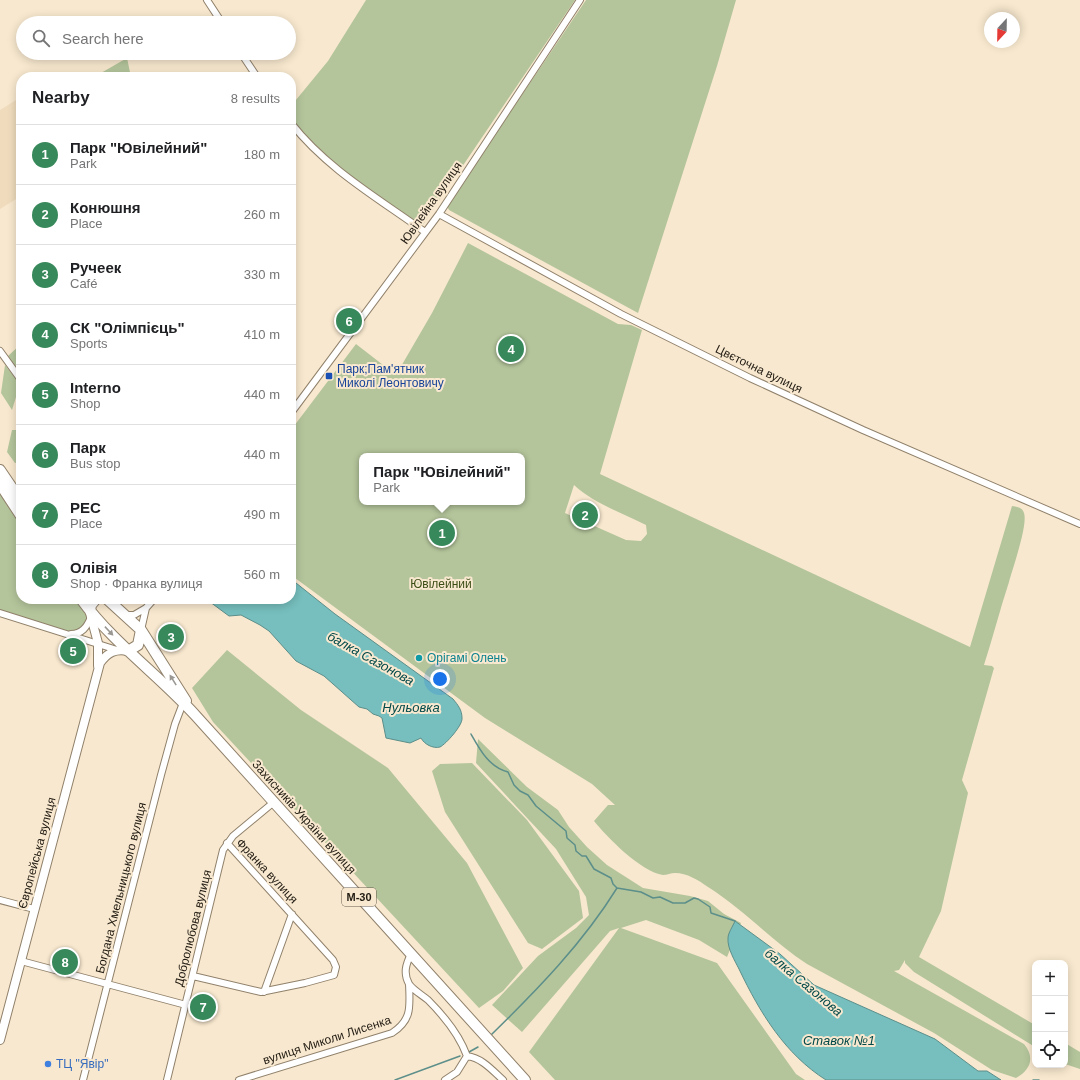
<!DOCTYPE html>
<meta charset="utf-8">
<style>
:root{--surface:#fff;--page:#f6f6f6;--text:#202124;--muted:#757577;--line:#e0e0e0;--accent:#37885a}
body{margin:0;font-family:Arial,sans-serif;background:var(--page);color:var(--text)}
.controls{position:absolute;right:12px;bottom:12px;display:grid;overflow:hidden;border-radius:8px;box-shadow:0 2px 10px #0003}
.controls button{width:36px;height:36px;display:grid;place-items:center;padding:0;border:0;border-bottom:1px solid var(--line);background:var(--surface);color:var(--text);font:20px sans-serif}
.compass{position:absolute;left:984px;top:12px;width:36px;height:36px;border-radius:50%;background:var(--surface);box-shadow:0 2px 10px #0003;rotate:202deg}
.you{position:absolute;left:440px;top:679px;width:14px;height:14px;margin:-10px;border:3px solid #fff;border-radius:50%;background:#1a73e8;box-shadow:0 0 0 6px #1a73e833}
.badge{display:grid;place-items:center;width:26px;height:26px;border-radius:50%;background:var(--accent);color:#fff;font-size:13px;font-weight:700}
.pin{position:absolute;translate:-50% -50%;border:2px solid #fff;box-shadow:0 1px 4px #0006}
.popup{position:absolute;left:359px;top:453px;width:166px;height:52px;box-sizing:border-box;display:grid;place-content:center;border-radius:8px;background:var(--surface);filter:drop-shadow(0 1px 3px #0005);font-size:13px;white-space:nowrap;color:var(--muted)}
.popup b{font-size:15px;color:var(--text)}
.popup::after{content:'';position:absolute;left:50%;top:100%;margin-left:-8px;border:8px solid transparent;border-top-color:var(--surface)}
.list{margin:0;padding:0;list-style:none}
h2{display:flex;justify-content:space-between;align-items:center;height:52px;margin:0;padding:0 16px;font-size:17px}
h2 small{font-size:13px;font-weight:400;color:var(--muted)}
.list li{display:grid;grid-template-columns:26px 1fr auto;gap:12px;align-items:center;box-sizing:border-box;height:60px;padding:0 16px;border-top:1px solid var(--line)}
.list b{display:block;font-size:15px;white-space:nowrap}
.list p{margin:0;font-size:13px;white-space:nowrap;color:var(--muted)}
.list em{font-size:13px;font-style:normal;color:var(--muted)}
.icon{flex:none;width:22px;height:22px;fill:none;stroke:currentColor;stroke-width:2;stroke-linecap:round;stroke-linejoin:round}
.map{position:relative;flex:none;width:1080px;height:1080px;overflow:hidden}
.search{position:absolute;background:var(--surface);box-shadow:0 2px 10px #0003;left:16px;top:16px;width:280px;height:44px;display:flex;align-items:center;gap:10px;box-sizing:border-box;padding:0 14px;border-radius:22px;color:var(--muted);font-size:15px}
.panel{position:absolute;background:var(--surface);box-shadow:0 2px 10px #0003;left:16px;top:72px;width:280px;height:532px;border-radius:16px}
.map>svg:first-child{display:block}
</style>
<div class="map">
<svg width="1080" height="1080" viewBox="0 0 1080 1080">
<rect width="100%" height="100%" fill="#f8e8cf"/>
<!-- built -->
<path fill="#f0dcbd" d="M 21,97 L 21,196 L 0,209 L 0,110 Z"/>
<!-- green -->
<path fill="#b4c59b" fill-rule="evenodd" d="M 366,0 L 575,0 L 420,229 L 337,170 L 291,123 L 291,106 L 328,61 Z
M 586,0 L 736,0 L 717,66 L 638,313 L 449,210 L 447,206 Z
M 127,58 L 131,77 L 94,77 Z
M 468,243 L 618,324 L 631,325 L 642,330 L 600,474 L 970,647 L 1012,506 C 1017,507 1022,507 1024,513 C 1028,525 1013,567 1009,582 C 1000,609 993,637 984,665 L 992,666 L 994,668 L 962,780 L 968,793 L 941,911 L 919,957 L 1035,1025 L 1035,1047 L 914,972 L 905,963 L 905,960 L 899,970 L 894,971 L 1024,1044 C 1035,1057 1031,1070 1016,1078 L 992,1070 L 934,1033 L 807,964 C 772,941 743,909 708,887 C 698,880 687,873 675,873 C 671,873 667,875 663,875 C 641,872 607,837 594,821 L 608,805 L 615,805 L 592,784 L 485,718 L 291,575 L 291,430 L 356,344 L 396,375 L 432,313 ZM 362,456 L 522,456 L 522,502 L 362,502 ZM 574,485 C 593,503 622,513 646,525 L 647,534 L 641,541 L 626,540 L 565,513 Z
M 21,344 L 21,375 L 8,356 Z
M 5,365 L 20,384 L 12,410 L 1,393 Z
M 12,430 L 16,430 L 21,435 L 21,462 L 15,463 L 7,452 Z
M 0,491 L 21,526 L 21,599 L 75,599 L 87,615 L 87,625 L 79,630 L 65,632 L 0,613 Z
M 227,650 L 301,710 L 388,768 L 467,863 L 523,968 L 503,991 L 479,1008 L 213,722 L 192,688 Z
M 478,739 L 527,787 L 558,810 L 569,827 L 587,847 L 607,865 L 643,888 L 690,896 L 708,901 L 724,914 L 741,923 L 727,957 L 699,940 L 646,920 L 621,928 L 717,963 L 796,1074 L 805,1080 L 555,1080 L 529,1052 L 619,928 L 610,931 L 522,1032 L 492,1005 L 538,956 L 576,928 L 589,915 L 586,897 L 556,849 L 476,763 Z
M 472,763 L 527,820 L 579,891 L 583,918 L 542,949 L 528,943 L 445,812 L 432,771 L 440,764 Z
M 1065,1043 L 1080,1052 L 1080,1069 L 1065,1064 Z"/>
<!-- water -->
<path fill="#76bfbe" stroke="#5c8e8a" d="M 291,579 L 335,614 L 453,699 C 458,705 462,710 462,718 C 463,725 446,744 440,747 C 433,749 424,744 421,738 L 410,743 L 386,738 L 382,718 L 379,716 L 373,714 L 367,709 L 359,707 L 324,676 L 296,661 L 269,631 L 260,625 L 241,615 L 229,616 L 206,599 L 291,599 Z
M 735,921 L 780,954 L 814,985 L 935,1039 L 978,1071 L 987,1071 L 1001,1080 L 826,1080 C 785,1054 760,1013 739,969 C 735,961 727,948 728,938 C 728,933 733,926 735,921 Z"/>
<g fill="none" stroke-linecap="round" stroke-linejoin="round">
<!-- stream -->
<path stroke="#5c8e8a" stroke-width="1.5" d="M 471,734 C 480,750 489,767 508,772 L 514,785 L 520,791 L 528,795 L 536,806 L 566,831 L 567,838 L 575,845 L 576,851 L 582,856 L 586,856 L 594,869 L 611,878 L 613,884 L 617,888 L 641,892 L 653,898 L 660,897 L 673,903 L 685,903 L 694,898 L 698,899 L 710,907 L 711,913 L 735,921
M 491,1035 C 537,990 583,943 617,888
M 469,1052 L 478,1047
M 395,1080 L 460,1056
M 1033,1080 L 1039,1080"/>
<defs>
<path id="minor" d="M 207,0 L 222,23
M 241,53 L 257,77
M 291,123 C 327,169 378,198 425,232
M 439,214 L 621,314 L 750,378 L 863,430 L 1080,524
M 0,351 L 21,380
M 291,413 L 439,214 L 580,0
M 0,613 L 117,650
M 126,615 L 134,615 L 146,608
M 141,630 L 146,608 L 154,599
M 71,634 C 82,634 87,627 91,617
M 0,900 L 34,909
M 411,954 C 406,964 403,973 409,984 C 413,990 422,995 428,1000 C 445,1017 459,1034 467,1056
M 21,961 L 186,1005
M 193,976 L 261,992 L 305,983 L 334,975 L 336,967 L 333,960 L 227,843
M 264,992 L 292,914
M 467,1056 C 482,1058 492,1070 503,1080
M 83,1080 L 161,775 L 175,724 L 183,703
M 167,1080 L 223,850 L 233,836 L 274,802
M 239,1080 L 392,1033 C 412,1020 410,1007 409,984
M 445,1080 L 457,1072 L 467,1056"/>
<path id="tertiary" d="M 90,613 L 98,643 L 98,666
M 0,1040 L 100,663 C 107,653 115,648 128,651"/>
<path id="trunk" d="M 0,470 L 21,501
M 0,484 L 21,516
M 81,599 C 114,644 159,675 196,716 C 306,837 415,959 525,1080
M 107,599 L 141,630 L 186,701
M 90,611 L 91,605 L 96,599
M 128,651 L 138,645 L 141,630"/>
</defs>
<!-- minor casing -->
<use href="#minor" stroke="#90816b" stroke-width="8"/>
<!-- tertiary casing -->
<use href="#tertiary" stroke="#90816b" stroke-width="10"/>
<!-- trunk casing -->
<use href="#trunk" stroke="#90816b" stroke-width="12"/>
<!-- minor -->
<use href="#minor" stroke="#fff" stroke-width="6"/>
<!-- tertiary -->
<use href="#tertiary" stroke="#fff" stroke-width="8"/>
<!-- trunk -->
<use href="#trunk" stroke="#fff" stroke-width="10"/>
</g>
<!-- one-way arrows -->
<defs><path id="oneway-solid" d="M-6-.8H1V-3.2L6.5 0L1 3.2V.8H-6Z"/></defs>
<g fill="#9b9894">
<use href="#oneway-solid" transform="translate(109 631) rotate(47)"/>
<use href="#oneway-solid" transform="translate(173 680) rotate(-122)"/>
</g>
<!-- markers -->
<rect fill="#1a4fb4" stroke="#f8e8cf" stroke-width="1.5" x="325" y="372" width="8" height="8" rx="2"/>
<circle fill="#0f9aa8" stroke="#f8e8cf" stroke-width="1.5" cx="419" cy="658" r="4"/>
<circle fill="#3f7fe0" stroke="#f8e8cf" stroke-width="1.5" cx="48" cy="1064" r="4"/>
<g text-anchor="middle" stroke-width="4" stroke-linejoin="round" paint-order="stroke">
<!-- shield labels -->
<rect fill="#f8e8cf" stroke="#62584b" stroke-width="1" x="342" y="888" width="34" height="18" rx="3"/>
<g font-size="11" font-weight="bold" fill="#211b12">
<text x="359" y="901">М-30</text>
</g>
<!-- street labels -->
<g font-size="12" fill="#211b12" stroke="#f8e8cf">
<text transform="translate(431 203) rotate(-55)" y="4">Ювілейна вулиця</text>
<text transform="translate(759 369) rotate(26)" y="4">Цвєточна вулиця</text>
<text transform="translate(304 817) rotate(48)" y="4">Захисників України вулиця</text>
<text transform="translate(37 853) rotate(-75)" y="4">Європейська вулиця</text>
<text transform="translate(267 871) rotate(47)" y="4">Франка вулиця</text>
<text transform="translate(121 888) rotate(-76)" y="4">Богдана Хмельницького вулиця</text>
<text transform="translate(193 928) rotate(-76)" y="4">Добролюбова вулиця</text>
<text transform="translate(327 1040) rotate(-18)" y="4">вулиця Миколи Лисенка</text>
</g>
<!-- transit labels -->
<g font-size="12" fill="#164399" stroke="#f8e8cf" text-anchor="start">
<text x="337" y="373">Парк;Пам'ятник<tspan x="337" dy="14">Миколі Леонтовичу</tspan></text>
</g>
<!-- park labels -->
<g font-size="12" fill="#3b4d15" stroke="#f8e8cf">
<text x="441" y="588">Ювілейний</text>
</g>
<!-- culture labels -->
<g font-size="12" fill="#0d838f" stroke="#f8e8cf" text-anchor="start">
<text x="427" y="662">Орігамі Олень</text>
</g>
<!-- shop labels -->
<g font-size="12" fill="#366cbe" stroke="#f8e8cf" text-anchor="start">
<text x="56" y="1068">ТЦ "Явір"</text>
</g>
<!-- water labels -->
<g font-size="13" font-style="italic" fill="#024949" stroke="#f8e8cf">
<text transform="translate(371 658) rotate(29)" y="5">балка Сазонова</text>
<text x="411" y="712">Нульовка</text>
<text transform="translate(804 982) rotate(40)" y="5">балка Сазонова</text>
<text x="839" y="1045">Ставок №1</text>
</g>
</g>
</svg>
<div class="controls">
<button>+</button>
<button>−</button>
<button><svg class="icon" aria-label="locate" viewBox="0 0 24 24"><circle cx="12" cy="12" r="6"/><path d="M12 2v4M12 18v4M2 12h4M18 12h4"/></svg></button>
</div>
<svg class="compass" viewBox="-18 -18 36 36"><path d="M0-13l5 13h-10z" fill="#e53935"/><path d="M0 13l5-13h-10z" fill="#757577"/></svg>
<div class="you"></div>
<div class="pin badge" style="left:442px;top:533px">1</div>
<div class="popup"><b>Парк &quot;Ювілейний&quot;</b>Park</div>
<div class="pin badge" style="left:585px;top:515px">2</div>
<div class="pin badge" style="left:171px;top:637px">3</div>
<div class="pin badge" style="left:511px;top:349px">4</div>
<div class="pin badge" style="left:73px;top:651px">5</div>
<div class="pin badge" style="left:349px;top:321px">6</div>
<div class="pin badge" style="left:203px;top:1007px">7</div>
<div class="pin badge" style="left:65px;top:962px">8</div>
<div class="search"><svg class="icon" aria-label="search" viewBox="0 0 24 24"><circle cx="10" cy="10" r="6"/><path d="M15 15l6 6"/></svg>Search here</div>
<section class="panel">
<h2>Nearby<small>8 results</small></h2>
<ul class="list">
<li><span class="badge">1</span><div><b>Парк &quot;Ювілейний&quot;</b><p>Park</p></div><em>180 m</em></li>
<li><span class="badge">2</span><div><b>Конюшня</b><p>Place</p></div><em>260 m</em></li>
<li><span class="badge">3</span><div><b>Ручеек</b><p>Café</p></div><em>330 m</em></li>
<li><span class="badge">4</span><div><b>СК &quot;Олімпієць&quot;</b><p>Sports</p></div><em>410 m</em></li>
<li><span class="badge">5</span><div><b>Interno</b><p>Shop</p></div><em>440 m</em></li>
<li><span class="badge">6</span><div><b>Парк</b><p>Bus stop</p></div><em>440 m</em></li>
<li><span class="badge">7</span><div><b>РЕС</b><p>Place</p></div><em>490 m</em></li>
<li><span class="badge">8</span><div><b>Олівія</b><p>Shop · Франка вулиця</p></div><em>560 m</em></li>
</ul>
</section>
</div>
